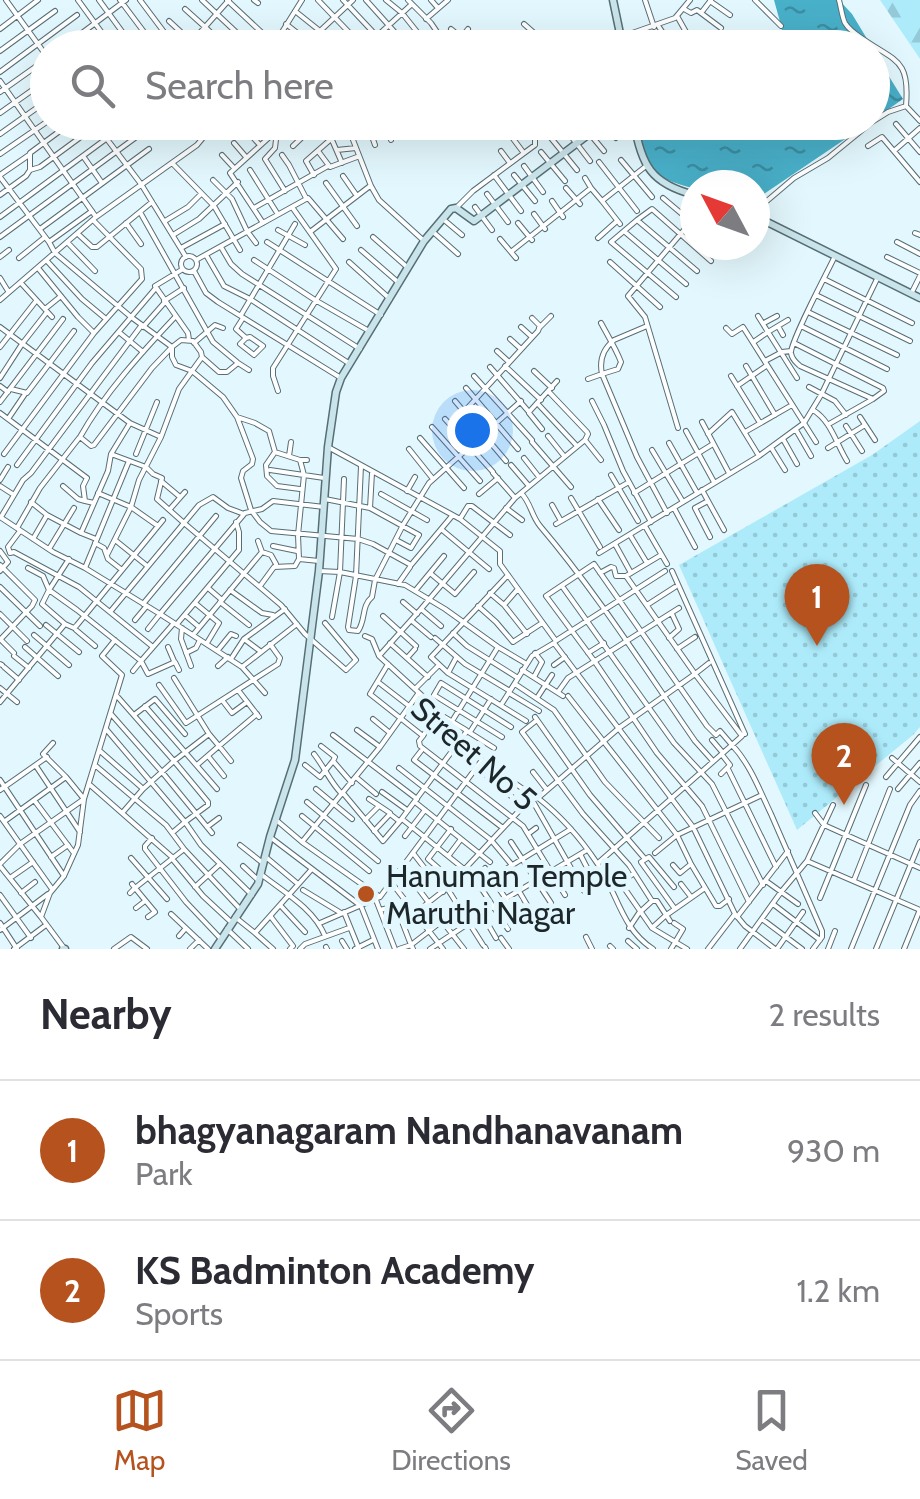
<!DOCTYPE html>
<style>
:root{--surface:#fff;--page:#f2f2f3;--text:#2b2b33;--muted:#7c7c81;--line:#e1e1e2;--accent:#b5521d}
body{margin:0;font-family:Cabin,sans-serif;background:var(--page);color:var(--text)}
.compass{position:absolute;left:680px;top:170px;width:90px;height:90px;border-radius:50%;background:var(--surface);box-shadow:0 10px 40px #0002;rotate:311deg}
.you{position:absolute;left:472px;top:430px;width:35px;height:35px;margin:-25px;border:8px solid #fff;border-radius:50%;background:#1a73e8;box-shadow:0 0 0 15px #1a73e833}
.badge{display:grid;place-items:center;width:65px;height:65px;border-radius:50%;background:var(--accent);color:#fff;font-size:32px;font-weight:700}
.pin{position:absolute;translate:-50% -82px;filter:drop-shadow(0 2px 5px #0008)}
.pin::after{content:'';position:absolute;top:52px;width:35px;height:30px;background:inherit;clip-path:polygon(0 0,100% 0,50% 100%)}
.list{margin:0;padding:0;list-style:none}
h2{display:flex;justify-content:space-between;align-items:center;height:130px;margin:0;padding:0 40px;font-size:42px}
h2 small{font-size:32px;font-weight:400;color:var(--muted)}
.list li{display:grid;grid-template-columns:65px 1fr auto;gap:30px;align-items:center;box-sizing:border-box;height:140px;padding:0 40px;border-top:2px solid var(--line)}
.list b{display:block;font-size:38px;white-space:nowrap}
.list p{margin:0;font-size:32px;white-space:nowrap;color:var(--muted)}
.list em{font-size:32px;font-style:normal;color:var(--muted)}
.icon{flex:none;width:55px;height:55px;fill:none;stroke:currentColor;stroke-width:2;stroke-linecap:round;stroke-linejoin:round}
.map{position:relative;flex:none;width:920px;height:949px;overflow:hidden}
.search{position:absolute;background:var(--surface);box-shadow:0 10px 40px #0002;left:30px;right:30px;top:30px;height:110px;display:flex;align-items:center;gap:25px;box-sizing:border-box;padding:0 35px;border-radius:55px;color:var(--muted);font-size:38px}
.sheet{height:410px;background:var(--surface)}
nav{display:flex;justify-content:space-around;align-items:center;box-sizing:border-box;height:140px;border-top:2px solid var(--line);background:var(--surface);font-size:28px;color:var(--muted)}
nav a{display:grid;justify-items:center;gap:5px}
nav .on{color:var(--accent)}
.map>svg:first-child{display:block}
</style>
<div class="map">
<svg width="920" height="949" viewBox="0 0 920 949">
<defs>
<pattern id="forest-firs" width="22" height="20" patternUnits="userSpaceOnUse" patternTransform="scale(2.5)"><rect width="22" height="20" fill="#adebfb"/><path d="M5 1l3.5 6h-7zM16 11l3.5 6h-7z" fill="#94cad7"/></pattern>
<pattern id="park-dots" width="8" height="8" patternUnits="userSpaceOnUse" patternTransform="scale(2.5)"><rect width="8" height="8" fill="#adebfb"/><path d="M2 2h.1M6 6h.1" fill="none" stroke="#94cad7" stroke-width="1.8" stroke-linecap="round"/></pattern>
<pattern id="water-ripples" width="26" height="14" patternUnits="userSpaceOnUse" patternTransform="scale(2.5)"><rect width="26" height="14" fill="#49b0c9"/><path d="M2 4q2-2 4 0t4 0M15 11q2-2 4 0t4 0" fill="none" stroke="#3c8fa3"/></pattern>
</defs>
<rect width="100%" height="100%" fill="#e3f8fe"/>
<!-- forest -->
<path fill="url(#forest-firs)" d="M 880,0 L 920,0 L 920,59 Z"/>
<!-- park -->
<path fill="url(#park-dots)" d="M 920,421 L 920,727 L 913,735 L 797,830 L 679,565 L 872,455 Z"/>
<!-- water -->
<path fill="url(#water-ripples)" d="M 774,0 L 839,0 L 852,14 L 872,47 L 771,48 L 782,29 Z
M 872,49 L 903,99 L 873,120 L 872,120 Z
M 670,123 L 869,123 L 755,200 L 755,185 L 695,185 L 695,189 C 658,178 650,176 639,138 Z"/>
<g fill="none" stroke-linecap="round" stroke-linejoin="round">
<defs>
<path id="street" d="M 6,0 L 48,58
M 78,0 L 113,48
M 99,0 L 134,48
M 120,0 L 156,48
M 140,0 L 176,48
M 202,0 L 253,48
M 227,0 L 274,44 L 282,48
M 254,0 L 258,3
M 318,0 L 364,48
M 343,0 L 388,48
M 366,0 L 409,48
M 386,0 L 402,13 L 430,48
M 408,0 L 431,23 L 448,48
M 431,0 L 438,8
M 645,0 L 654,27
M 755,0 L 781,26
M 839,0 C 841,7 842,17 845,23 C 849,30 857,35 863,39 C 896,62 910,59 906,106
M 710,1 L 730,15
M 185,9 L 205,27 L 229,0
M 684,9 L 691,13 L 697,10 L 701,13 L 711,0
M 295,11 L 320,31 L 325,48
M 701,13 L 721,28
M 677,16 L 695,48
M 426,19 L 448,0
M 169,21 L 198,48
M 286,24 L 309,42
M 524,24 L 550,47
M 659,27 L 673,48
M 0,29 L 38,0
M 451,29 L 474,48
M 320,31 L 353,0
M 196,36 L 206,45
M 512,36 L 526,48
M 621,37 L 675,18 L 690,0
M 650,41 L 654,48
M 501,47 L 501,48
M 62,48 L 126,0
M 89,48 L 96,42
M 186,48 L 205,27 L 227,48
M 272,48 L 302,0
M 364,48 L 412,4
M 453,48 L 468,29
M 684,48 L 702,37
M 0,51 L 55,11
M 0,72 L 77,15
M 0,81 L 96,217
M 0,92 L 48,58
M 0,113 L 48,79
M 94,122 L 141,184 L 186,257
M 239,122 L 241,125
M 256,122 L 249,133 L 259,144
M 267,122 L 277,131 L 275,148 L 265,159 L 285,191
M 293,122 L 298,129
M 336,122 L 336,123
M 346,122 L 371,186 L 379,200 L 424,241
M 367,122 L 375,145
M 384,122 L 391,140
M 401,122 L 404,129
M 538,122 L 577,170
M 560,122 L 590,161
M 580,122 L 604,151
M 603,122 L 616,138
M 872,122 L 888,112 L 906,106 L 920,121
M 896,124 L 920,152
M 347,127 L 360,122
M 0,134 L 48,100
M 511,136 L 523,152
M 332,140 L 342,163
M 234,143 L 246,157
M 293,146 L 318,122
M 868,146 L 882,137 L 920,182
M 337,150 L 356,148
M 318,151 L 330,167 L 357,157
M 501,151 L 510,163
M 894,151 L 920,128
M 541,152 L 565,181
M 0,154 L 48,121
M 222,155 L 234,168
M 282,155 L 289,165 L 306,198
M 83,156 L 102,183
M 621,160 L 652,197
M 599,162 L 637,211
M 172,163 L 214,206 L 240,250
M 524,166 L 543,192
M 30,170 L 40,167 L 101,122
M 250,170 L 277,213
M 0,175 L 29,155
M 314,175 L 306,161 L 347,125
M 494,175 L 521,211
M 514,175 L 535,201
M 343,176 L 357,196
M 0,177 L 49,242 L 55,253 L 131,317 L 172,347 L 181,340 L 193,341 L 201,352 L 202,357 L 219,372 L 227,372 L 238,363 L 249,370
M 585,178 L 591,188
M 213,180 L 232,199 L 247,231 L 256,243
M 326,183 L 357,226
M 566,188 L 580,204
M 487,194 L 508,222
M 0,195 L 26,176 L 30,170 L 30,153 L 72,122
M 663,198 L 695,225
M 552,201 L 563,217
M 602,201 L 620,224
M 457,207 L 473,191 L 535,145 L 535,139 L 527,126 L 529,122
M 475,207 L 492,230
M 254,208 L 328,166
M 755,211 L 794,178 L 828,158 L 872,122
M 140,212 L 213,342 L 237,362
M 534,214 L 545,229
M 0,217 L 129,122
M 443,219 L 462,235
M 637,220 L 652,209 L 711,261
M 165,221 L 188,207 L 201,194
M 126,223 L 141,244
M 263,223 L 230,173 L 286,122
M 518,223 L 532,240
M 40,229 L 149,149
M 278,230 L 305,245
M 432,231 L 458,254
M 310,232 L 370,186
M 625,232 L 686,284
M 915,233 L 920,235
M 78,234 L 92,247 L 97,247 L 152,202
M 173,235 L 199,219 L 238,182
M 0,237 L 139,135
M 373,237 L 407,267
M 598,238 L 617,221
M 500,239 L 516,258
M 49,242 L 92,211
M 267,242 L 381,315
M 897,242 L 920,254
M 68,243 L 95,271
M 718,245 L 721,248
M 221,247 L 231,264 L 242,274 L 360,349
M 181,248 L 225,224
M 361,250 L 399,283
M 512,251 L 591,188 L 602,201 L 646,166
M 206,255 L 224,286 L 250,299 L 350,364
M181 264a8 8 0 1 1 16 0a8 8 0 1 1-16 0Z
M 835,256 C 828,271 790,342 791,353 C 792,360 796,362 800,366 L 873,399
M 0,257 L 9,250
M 887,257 L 920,273
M 19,258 L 45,237
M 196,260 L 308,198 L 343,239
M 254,260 L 315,300 L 369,331
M 47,261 L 82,299 L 106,319
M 349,262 L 390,299
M 610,262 L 660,307
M 38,268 L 78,317 L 94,333
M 194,271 L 206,293 L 218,302 L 341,378
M 0,278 L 8,291
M 824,279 L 912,323
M 21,283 L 52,317
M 911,294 L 920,276
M 816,295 L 910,341
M 676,297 L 611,242 L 637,220 L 697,271
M 0,300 L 96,217 L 197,145 L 216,122
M 164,301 L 184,288
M 45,309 L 61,296
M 808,312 L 897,355
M 241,315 L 295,224
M 176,316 L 188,333 L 189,340
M 758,316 L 768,332 L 788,320
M 243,318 L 236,329 L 246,338 L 250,337 L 263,346 L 254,355 L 240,344 L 246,338
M 601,323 C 608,336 616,349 621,362 L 618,369 L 602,374 C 599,360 603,349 614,340 L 647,326
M 764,323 L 777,316
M 778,326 L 783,335
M 801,326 L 887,369
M 0,327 L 130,423 L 161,437 L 179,389 L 202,357
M 143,327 L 165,302
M 521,327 L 532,337
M 539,328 L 551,316
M 726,328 L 732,334 L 743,327 L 816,442
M 120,333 L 143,352
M 510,339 L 521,349
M 755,341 L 768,332 L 797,378
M 194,343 L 215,325 L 223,328
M 794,343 L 883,388 L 884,391 L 873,399 L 829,424
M 0,347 L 36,301
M 172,347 L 152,368 L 94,445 L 91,446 L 80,437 C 104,394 142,352 176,316 L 155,286 L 183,269
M 172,348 L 172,357 L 176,365 L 192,371 L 223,397 L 237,417 L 255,423 L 269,431 L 275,452 L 300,460
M 497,351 L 509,362
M 765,361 L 782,352 L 791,351
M 505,366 L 541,400
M 746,366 L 775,415
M 490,367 L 529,412 L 557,381
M 534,371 L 552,388
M 474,376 L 532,440
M 731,376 L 760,423
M 0,378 L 22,344 L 47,312
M 588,379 L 602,374 L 637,457 L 667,513
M 0,386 L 8,392
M 737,386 L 766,366
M 809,387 L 835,401 L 846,415
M 466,388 L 518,449
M 11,389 L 27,393 L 74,331
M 278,391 L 273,376 L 273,368 L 336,269 L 292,207
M 549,392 L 587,432 L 588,434 L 585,440 L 601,460
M 455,401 L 506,461
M 592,401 L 604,425 L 623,471 L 651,522
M 0,402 L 63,319
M 537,403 L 577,446
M 813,410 C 831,421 836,443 847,461
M 0,413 L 87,478 L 83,486 L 85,501 L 94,503
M 529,413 L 542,429
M 237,417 L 253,459 L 252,464 L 243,471 L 241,478 L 251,510 L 260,522 L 271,531 L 358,539 L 373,544 L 411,565 L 452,516
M 860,417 L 875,440
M 8,419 L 25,394
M 445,419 L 493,472
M 702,422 L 729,473
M 451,426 L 538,331 L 540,326 L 532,318
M 846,426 L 862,451
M 432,427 L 480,481
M 678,428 L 645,317 L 628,296 L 695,217
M 796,430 L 811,456
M 686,431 L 714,482
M 745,432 L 792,405
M 708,434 L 732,412 L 759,456
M 548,436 L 564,456
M 420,438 L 464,488
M 783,439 L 797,464
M 532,442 L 571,487
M 669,443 L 696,491
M 328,447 L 460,519 L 500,551 L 500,564 L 556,641
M 828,448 L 865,425
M 409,449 L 433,479
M 772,449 L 785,470
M 652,450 L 683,502
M 275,452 L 266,465 L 267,476 L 277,486 L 300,489
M 4,454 L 94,333 L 142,279 L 141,269 L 93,220
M 136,454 L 157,402
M 289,456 L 291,442
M 524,458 L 539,477
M 17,465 L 92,363 L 155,289
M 511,465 L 529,486
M 361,466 L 356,576 L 348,627 L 349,630 L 358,631 C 366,620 361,606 372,597 L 375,580 L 403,525 L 429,483 L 521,401
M 270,470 L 324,478
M 493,473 L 515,498
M 611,475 L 638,521
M 0,480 L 8,467
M 161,481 L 180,497
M 0,486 L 14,495
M 63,486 L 78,499 L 85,501
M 702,490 L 724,530
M 407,491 L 415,477
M 98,493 L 131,507 L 107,555
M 521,493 C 531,503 531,515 540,526 C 597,593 645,669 695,741 L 712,760
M 634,493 L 713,444
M 381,494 L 427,520
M 479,494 L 498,478
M 571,498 L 600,547
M 325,499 L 370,508 L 419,535 L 411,548 L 396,540
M 598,499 L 619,530
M 708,501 L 695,508 L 710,537
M 31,502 L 47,515 L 33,539
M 552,505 L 561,521
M 370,508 L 372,473
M 506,508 L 522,520
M 674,508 L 695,547
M 170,509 L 185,492
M 244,514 L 228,508 L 213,497 L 199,505 L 184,523 L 281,605 L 305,634 L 346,670 L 356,660 L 325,623
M 47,515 L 81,533
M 0,517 L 53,552 L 85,568 L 160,614 L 245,513 L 262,509 L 273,501 L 324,507
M 1,517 L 23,480 L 31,473 L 141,326
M 460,519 L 468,506 L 472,506 L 510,535
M 556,524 L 629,482
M 158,526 L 131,507 L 139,480 L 161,437
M 645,526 L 667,564
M 17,528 L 40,488 L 79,438
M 441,529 L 489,569
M 20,531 L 8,547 L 10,553 L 14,552 L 79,587 L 153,647
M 630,535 L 647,563
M 96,539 L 81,533 L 108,471 L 111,454 L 130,423
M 115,540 L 146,565
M 95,543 L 104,548 L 108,559 L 122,570
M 615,544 L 631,573
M 273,546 L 297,551
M 49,549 L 74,508
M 262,552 L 271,555 L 276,564
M 599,553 L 759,456 L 804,423 L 821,395 L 877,279
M 69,559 L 49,590 L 77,610 L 141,661 L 174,623
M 299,559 L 319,561
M 0,565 L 35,600 L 32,606 L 0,640
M 28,568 L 43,576 L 49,590 L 42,604 L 65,624
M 85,568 L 129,461
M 0,571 L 8,562 L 0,551
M 319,571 L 340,572 L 405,585 L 445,609 L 498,647 L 525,663
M 672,571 L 745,734
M 430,573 L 455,594 L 474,572
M 508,575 L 431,657 L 448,673 L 526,721
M 626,576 L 661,555
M 398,584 L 410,567
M 260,586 L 274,567 L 295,566 L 299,559 L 298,535 L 304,475 L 300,460 L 307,460
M 562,586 L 674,743 L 712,784 L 763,885
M 0,587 L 40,626
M 208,588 L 222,600
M 230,590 L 262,613 L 273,615
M 415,591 L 444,556
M 490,593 L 504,605 L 527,634
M 220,602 L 249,625
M 403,602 L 417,614
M 195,603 L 219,623 L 207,643
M 143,604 L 216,516
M 504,605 L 517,590
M 647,605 L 675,587
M 478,606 L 496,622 L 513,642 L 542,623
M 110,612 L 184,523 L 157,499 L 162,478 L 153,474 L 146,467 L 111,454
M 0,614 L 27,641
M 185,615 L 199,627
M 383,616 L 416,646
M 332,617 L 340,572 L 344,479
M 135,620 L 145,608
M 412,621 L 431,637
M 177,624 L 239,550 L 239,532 L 236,522
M 46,625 L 79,652
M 441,626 L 421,609 L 515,498 L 585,440
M 182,628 L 181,639 L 191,666
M 148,629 L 160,614 L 242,667 L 297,624
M 76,630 L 95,646
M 453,633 L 467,646 L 518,678
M 34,635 L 69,665
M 193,635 L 262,552 L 258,541
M 365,636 L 372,639 L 379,656 L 421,609
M 435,638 L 465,664 L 510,691
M 669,638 L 679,629 L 672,614
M 0,639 L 14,653
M 244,639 L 260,651
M 557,640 L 665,571
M 390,643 L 428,677
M 25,647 L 58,676
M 168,647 L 174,661
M 498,647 L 441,739 L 452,751 L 492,779 L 522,806
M 677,649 L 695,637
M 218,650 L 231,634 L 236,636
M 186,653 L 196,648 L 200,640
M 588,653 L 604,643
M 14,656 L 29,668
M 379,656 L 429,702
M 407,658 L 415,649
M 231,659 L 244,639 L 285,609
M 709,663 L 695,674 L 742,736 L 732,745 L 720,731 L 716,735 L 707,726 L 594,564 L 546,596 L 595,662 L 657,753 L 702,806 L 749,902
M 0,664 L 2,665
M 388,664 L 370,694 L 423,736 L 419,741 L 420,746 L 523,826 L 565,895
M 554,665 L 565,657
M 218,666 L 228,657
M 4,667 L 19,680
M 242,667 L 265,693
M 522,670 L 563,696
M 133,671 L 141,661 L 148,674 L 175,662 L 179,670
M 448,673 L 456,658
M 534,677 L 542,662 L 535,653
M 174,678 L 209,734 L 174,761 L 208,802 L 208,805 L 185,822 L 201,845 L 252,895
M 378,682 L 431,723 L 423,736
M 515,684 L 554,710 L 605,782 L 659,838
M 159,685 L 186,723 L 278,664 L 280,658 L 270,644
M 0,688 L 17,702
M 415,689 L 439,665
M 238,690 L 259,717
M 558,692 L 568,678 L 679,608
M 509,693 L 539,711
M 116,695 L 174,761 L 143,789 L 123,812
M 568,696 L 677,835 L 691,864 L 716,906 L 720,906 L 729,899
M 537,698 L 552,675
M 222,700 L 232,713 L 247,702
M 0,702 L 65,624 L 74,628 L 77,625 L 163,520
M 501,705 L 532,656 L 554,643 L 693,827 L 735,914 L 745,926 L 775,949
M 145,706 L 217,789
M 431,709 L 466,730
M 111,714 L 162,772 L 212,833
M 134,715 L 155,699 L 185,734
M 535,717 L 590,795 L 645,859
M 373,719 L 390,733
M 537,720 L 522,732 L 583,814 L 629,865 L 652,901 L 657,901 L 670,921
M 106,729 L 185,822 L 172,833
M 470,732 L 491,699
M 209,734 L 219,746 L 257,714
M 333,735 L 417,799
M 502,737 L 434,695 L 441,683 L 511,727
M 712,740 L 723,753
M 53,743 L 43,754 L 66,777 L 84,799 L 78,845 L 64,876 L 50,893 L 41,917 L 64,948
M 321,746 L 335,757 L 333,761
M 380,747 L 418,694
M 100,751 L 141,787
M 421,751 L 414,760 L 503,828
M 314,754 C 325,768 330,782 342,794
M 208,756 L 224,776
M 892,758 L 920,782
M 464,759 L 472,749
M 197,765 L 219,746 L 231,761
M 305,765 L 320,777 L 333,761 L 352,783
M 36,766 L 80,832
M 96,766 L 166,825 L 184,849 L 241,910
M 399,768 L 491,840 L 512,865
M 728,769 L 776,867
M 533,772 L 547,790
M 721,774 L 730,765 L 723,756
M 886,777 L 920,737
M 357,778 L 376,794
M 0,780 L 64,876
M 89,784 L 172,857
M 316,789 L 352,819
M 898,789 L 920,763
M 0,790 L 47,757
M 382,792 L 407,810
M 343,793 L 383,841 L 400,821 L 467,731 L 494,748
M 531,798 L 584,891
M 538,798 C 561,816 581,839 597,863 C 618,894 621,928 653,949
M 369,799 L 390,813
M 34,800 L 73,852
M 307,802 L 378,861
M 415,802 L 490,862
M 833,805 L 807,861 L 920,910
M 815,813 L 824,825 L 920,868
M 0,816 L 52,889
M 302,816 L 369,871
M 275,819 L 302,842 L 380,897
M 402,819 L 464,869
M 365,820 L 379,806
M 5,821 L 66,777
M 207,827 L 219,818
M 451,829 L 428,859 L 452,880
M 374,831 L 390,814 L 399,821
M 528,834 L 536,828
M 405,836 L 425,810
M 270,837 L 361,906 L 378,949
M 152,838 L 145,846 L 145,849 L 186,902 L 220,938
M 302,842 L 380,747 L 357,730
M 511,842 L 551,903
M 240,845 L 264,864
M 413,853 L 443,892
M 655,853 L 677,835 L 762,795
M 449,855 L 461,839
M 581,856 L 597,887
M 51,857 L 68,845
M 131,858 L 167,899
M 267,858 L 298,884
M 174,861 L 203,896 L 231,922
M 598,863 L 732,745 C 750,764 760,791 771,814 C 788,853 805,892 822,931 L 822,937 L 813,949
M 0,864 L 20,844 L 84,799 L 122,675 L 102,656 L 115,640
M 673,865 L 680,873 L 691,864
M 0,866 L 41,917
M 243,866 L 259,881
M 402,867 L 429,903 L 433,912 L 442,921
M 485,868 L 523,924
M 472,874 L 508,929
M 262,875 C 284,892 314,909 325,936
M 10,878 L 33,862
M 854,880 L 890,789
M 766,881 L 798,904
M 391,882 L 443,949
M 620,882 L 652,928 L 687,949
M 681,884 L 691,897
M 195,887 L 220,864
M 674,887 L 649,857 L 641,862 L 675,909
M 447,888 L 483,945
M 611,888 L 633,874
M 303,890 L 341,913
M 21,893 L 35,882
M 130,893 L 135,888 L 132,884
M 0,895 L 31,938
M 820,898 L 866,785
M 376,900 L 395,949
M 773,904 L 820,940
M 280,905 L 305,932
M 136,908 L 145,901
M 380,910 L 396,906 L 411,945 L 442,921 L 464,949
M 344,912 L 359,949
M 415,913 L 447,888 L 533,796 L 538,798 L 619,728 L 695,674 L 626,576 L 616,576 L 614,568 L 611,567 L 600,573
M 171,914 L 208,949
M 482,914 L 496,938
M 533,915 L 506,869 L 571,829
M 148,917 L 155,912 L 135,888 L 183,850
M 235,917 L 255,933 L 311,870
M 271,917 L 293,946 L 290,949
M 737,917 L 788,851
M 762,919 L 802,949
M 0,923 L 17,949
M 320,923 L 380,897 L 482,760 L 533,796
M 653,927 L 665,916 L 705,888
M 629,928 L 639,913 L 652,901
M 227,929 L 248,949
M 0,930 L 48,894
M 255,933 L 273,949
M 179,936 L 186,928
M 586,937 L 592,949
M 501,938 L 509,949
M 342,941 L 347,949
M 628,941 L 637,949
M 610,946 L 613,949
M 326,947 L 327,949
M 485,947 L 486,949
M 14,949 L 46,925
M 114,949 L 131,937 L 147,949
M 190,949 L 199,940
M 300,949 L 305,944 L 349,928
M 355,949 L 373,940
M 399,949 L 411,945 L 413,949
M 430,949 L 505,899 L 587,850
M 671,949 L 683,929 L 674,923
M 708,949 L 735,914
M 740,949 L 781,892 L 807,861
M 777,949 L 803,912
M 828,949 L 835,931
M 851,949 L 910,805 L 920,791
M 876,949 L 920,842
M 904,949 L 919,912"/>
<path id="secondary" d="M 613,0 L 623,48
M 634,122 C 641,165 651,184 695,195
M 755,216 L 920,298
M 63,949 L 65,949
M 215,949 L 258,884 L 270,837 L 295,760 L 319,571 L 328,447 L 336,392 L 341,378 L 424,241 L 451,209 L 456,208 L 474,221 L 605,122"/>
</defs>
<!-- street casing -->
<use href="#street" stroke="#586e75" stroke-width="6"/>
<!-- secondary casing -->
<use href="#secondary" stroke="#586e75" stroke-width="9"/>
<!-- street -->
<use href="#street" stroke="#fff" stroke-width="4"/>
<!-- secondary -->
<use href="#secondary" stroke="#c9e4ea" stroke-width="6"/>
</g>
<!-- markers -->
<circle fill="#b5521d" stroke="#e3f8fe" stroke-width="4" cx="366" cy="894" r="10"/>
<g text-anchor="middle" stroke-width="10" stroke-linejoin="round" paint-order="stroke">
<!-- street labels -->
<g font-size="32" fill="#1d2729" stroke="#e3f8fe">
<text transform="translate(474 754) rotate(41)" y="11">Street No 5</text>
</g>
<!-- poi labels -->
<g font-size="32" fill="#1d2729" stroke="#e3f8fe" text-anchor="start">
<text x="386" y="887">Hanuman Temple<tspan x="386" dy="37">Maruthi Nagar</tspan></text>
</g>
</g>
</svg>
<svg class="compass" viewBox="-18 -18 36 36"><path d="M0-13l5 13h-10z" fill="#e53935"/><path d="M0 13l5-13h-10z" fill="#7c7c81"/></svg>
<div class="you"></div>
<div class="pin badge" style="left:817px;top:646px">1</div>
<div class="pin badge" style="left:844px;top:805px">2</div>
<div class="search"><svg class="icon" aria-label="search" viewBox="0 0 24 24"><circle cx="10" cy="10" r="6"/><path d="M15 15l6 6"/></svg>Search here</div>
</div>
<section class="sheet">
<h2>Nearby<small>2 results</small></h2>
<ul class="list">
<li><span class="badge">1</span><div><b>bhagyanagaram Nandhanavanam</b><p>Park</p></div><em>930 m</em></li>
<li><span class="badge">2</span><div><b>KS Badminton Academy</b><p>Sports</p></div><em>1.2 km</em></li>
</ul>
</section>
<nav>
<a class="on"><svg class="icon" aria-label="map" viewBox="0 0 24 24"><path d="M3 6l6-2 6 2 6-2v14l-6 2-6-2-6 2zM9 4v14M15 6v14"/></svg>Map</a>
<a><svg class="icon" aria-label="directions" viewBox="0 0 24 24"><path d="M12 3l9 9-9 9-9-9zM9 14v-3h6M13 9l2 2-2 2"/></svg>Directions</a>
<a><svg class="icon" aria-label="saved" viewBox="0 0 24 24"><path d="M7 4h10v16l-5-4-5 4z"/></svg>Saved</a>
</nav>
